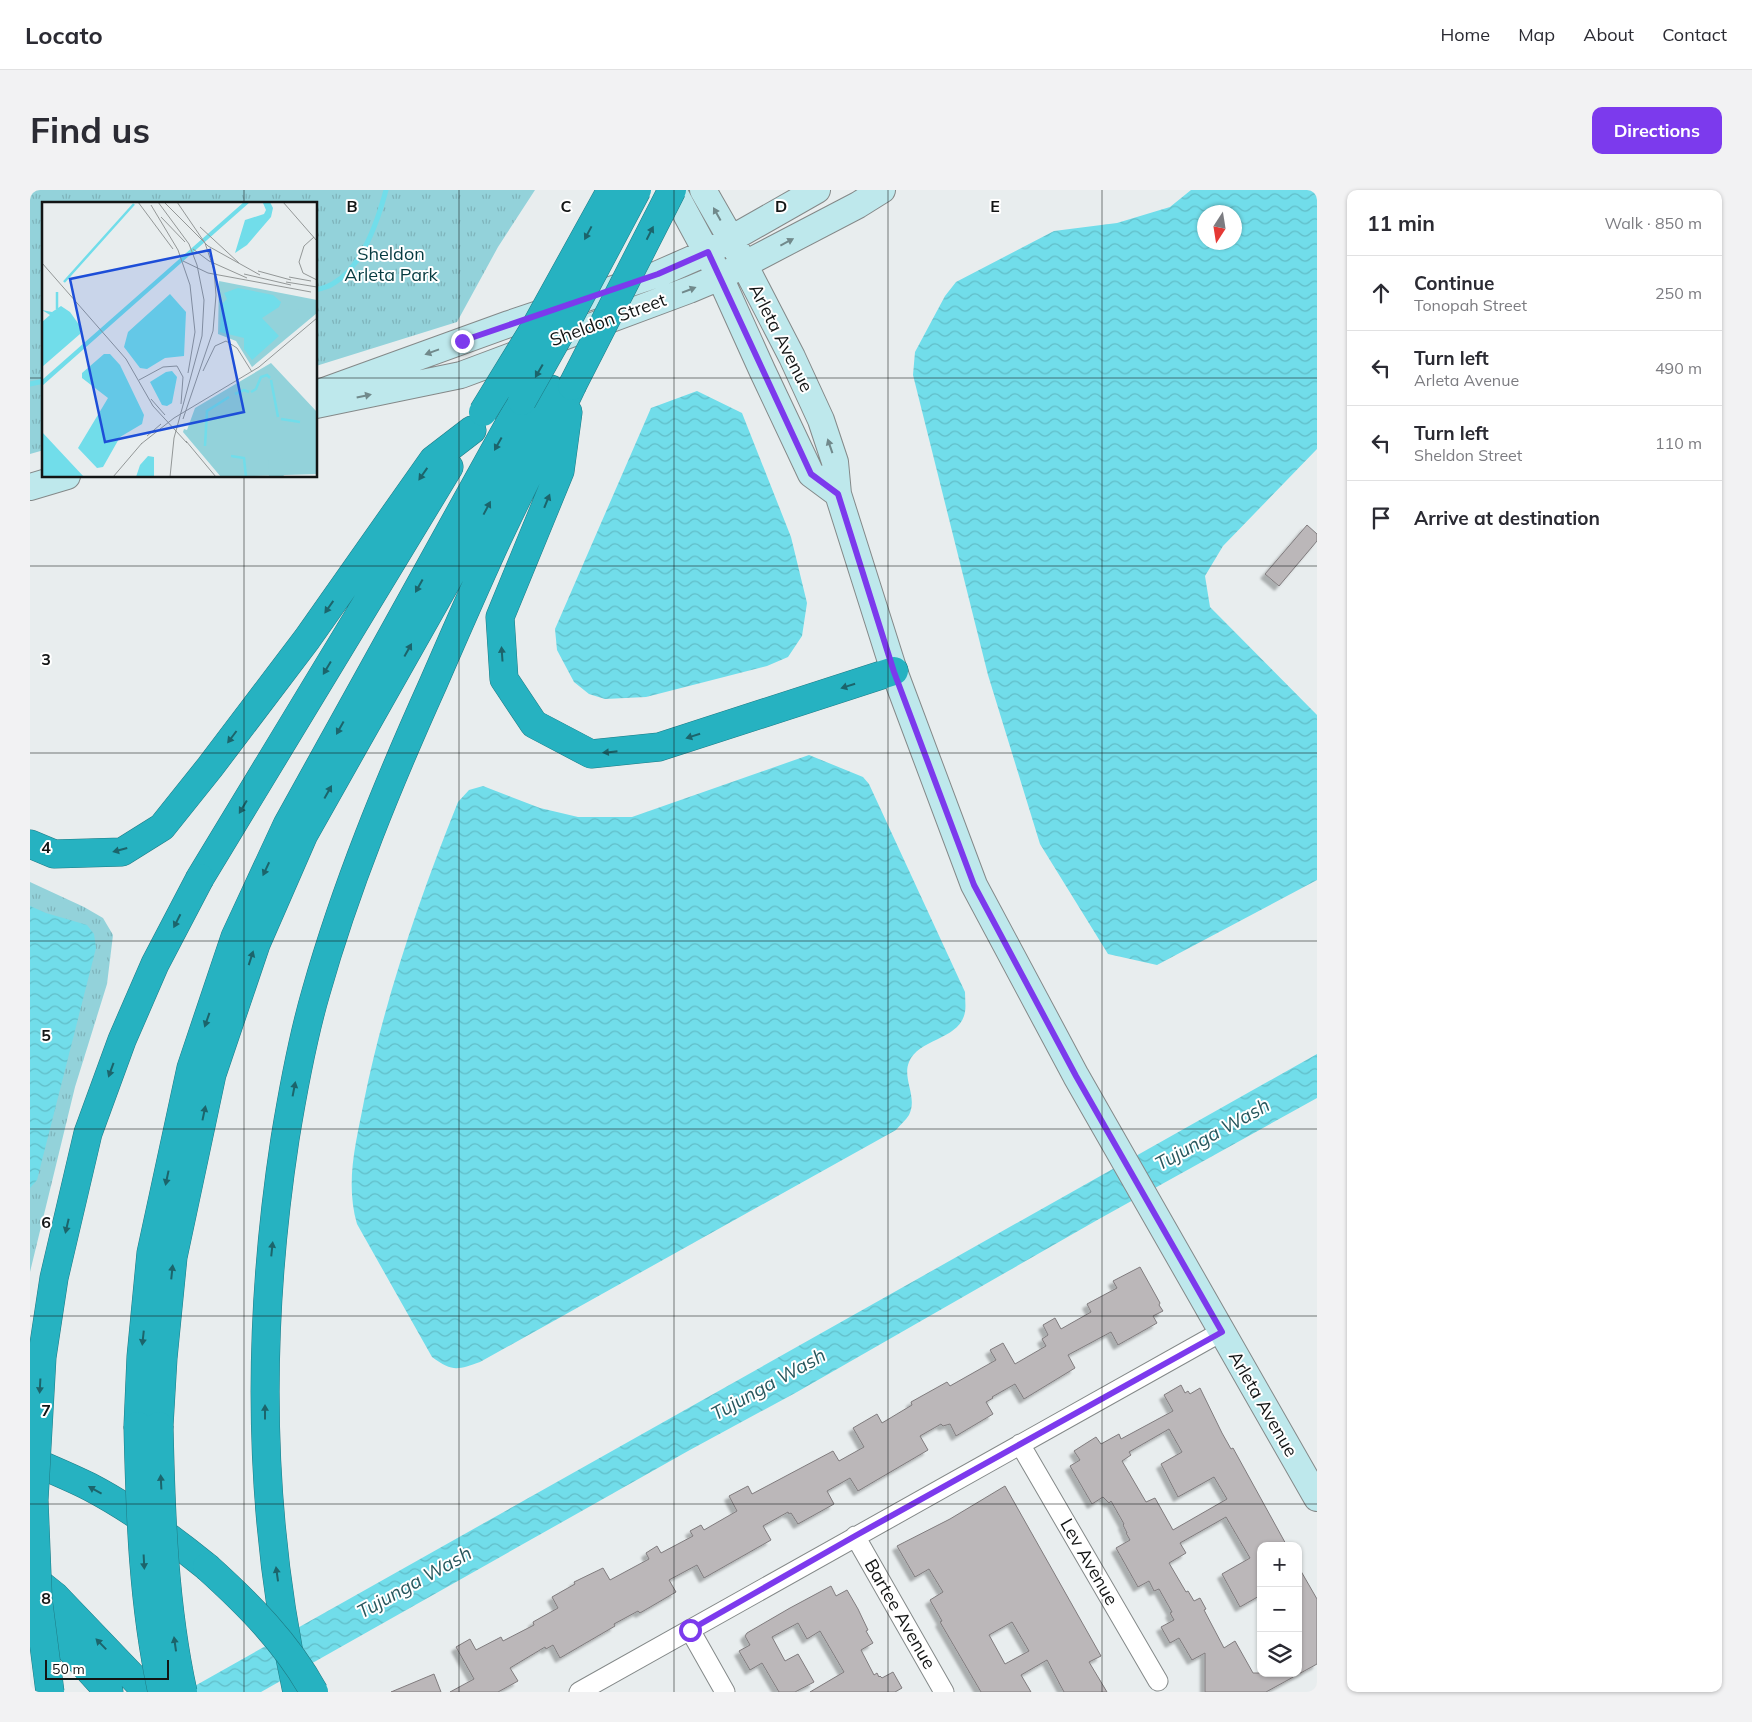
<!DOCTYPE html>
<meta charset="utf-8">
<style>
:root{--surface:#fff;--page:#f2f2f3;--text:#2b2b33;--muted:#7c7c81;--line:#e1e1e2;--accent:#7c3aed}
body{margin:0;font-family:Mulish,sans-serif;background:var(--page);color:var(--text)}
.controls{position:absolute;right:15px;bottom:15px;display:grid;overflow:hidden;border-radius:10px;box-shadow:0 1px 4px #0004}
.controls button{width:45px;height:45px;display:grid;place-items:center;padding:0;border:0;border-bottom:1px solid var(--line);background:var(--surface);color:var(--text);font:25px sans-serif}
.compass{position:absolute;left:1167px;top:15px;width:45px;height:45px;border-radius:50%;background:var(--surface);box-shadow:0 1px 4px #0004;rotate:192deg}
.scale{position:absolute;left:15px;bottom:12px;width:124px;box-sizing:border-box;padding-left:5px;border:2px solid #131515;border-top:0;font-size:14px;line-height:18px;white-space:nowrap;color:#131515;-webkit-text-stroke:4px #fff;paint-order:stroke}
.stop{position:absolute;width:15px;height:15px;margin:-11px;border:4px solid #7c3aed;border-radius:50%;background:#fff}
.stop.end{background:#7c3aed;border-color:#fff;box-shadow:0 1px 5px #0008}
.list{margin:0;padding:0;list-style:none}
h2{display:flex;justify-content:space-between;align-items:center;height:65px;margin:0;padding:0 20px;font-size:21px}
h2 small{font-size:16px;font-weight:400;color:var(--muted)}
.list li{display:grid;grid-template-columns:32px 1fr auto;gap:15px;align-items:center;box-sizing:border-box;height:75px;padding:0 20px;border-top:1px solid var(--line)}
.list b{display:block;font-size:19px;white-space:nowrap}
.list p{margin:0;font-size:16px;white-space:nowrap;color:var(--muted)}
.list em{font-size:16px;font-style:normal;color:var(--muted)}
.icon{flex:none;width:28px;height:28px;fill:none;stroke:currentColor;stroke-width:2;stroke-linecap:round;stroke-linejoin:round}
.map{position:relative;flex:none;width:1287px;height:1502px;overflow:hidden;border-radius:10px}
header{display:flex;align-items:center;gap:30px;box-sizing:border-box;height:70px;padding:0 25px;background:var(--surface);border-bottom:1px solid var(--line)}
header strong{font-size:24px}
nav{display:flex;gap:28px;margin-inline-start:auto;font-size:18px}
.intro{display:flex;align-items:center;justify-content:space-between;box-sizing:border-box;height:120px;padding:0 30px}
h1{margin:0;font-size:35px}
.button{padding:12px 22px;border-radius:10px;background:var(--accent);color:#fff;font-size:18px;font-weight:700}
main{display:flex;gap:30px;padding:0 30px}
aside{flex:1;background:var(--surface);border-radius:10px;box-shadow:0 1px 4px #0004}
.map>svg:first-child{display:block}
</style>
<header>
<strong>Locato</strong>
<nav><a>Home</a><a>Map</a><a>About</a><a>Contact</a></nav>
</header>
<div class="intro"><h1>Find us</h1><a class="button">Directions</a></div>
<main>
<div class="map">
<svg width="1287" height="1502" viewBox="0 0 1287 1502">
<defs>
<pattern id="grass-tufts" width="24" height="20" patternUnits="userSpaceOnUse" patternTransform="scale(1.25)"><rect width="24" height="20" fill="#93d2da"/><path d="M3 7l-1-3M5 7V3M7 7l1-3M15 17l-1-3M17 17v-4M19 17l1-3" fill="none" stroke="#7eb3ba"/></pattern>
<pattern id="water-waves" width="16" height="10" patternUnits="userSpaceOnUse" patternTransform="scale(1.25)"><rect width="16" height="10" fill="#71ddea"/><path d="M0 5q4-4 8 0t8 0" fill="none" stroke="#61bdc8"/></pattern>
<filter id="shadow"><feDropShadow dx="-4.5" dy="4.5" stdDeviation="1" flood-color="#0004"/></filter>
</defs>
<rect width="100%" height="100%" fill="#e8edee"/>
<!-- grass -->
<path fill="url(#grass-tufts)" d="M 0,0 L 505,0 L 468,57 L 427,132 L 286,176 L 286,14 L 14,14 L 14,260 L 0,264 Z
M 0,692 L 54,717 L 73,728 L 83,745 L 77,794 L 45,897 L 0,1082 Z"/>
<!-- water -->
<path fill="url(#water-waves)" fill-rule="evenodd" d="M 1161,0 L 1287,0 L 1287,259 L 1193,356 L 1175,386 L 1180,417 L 1287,525 L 1287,690 L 1127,775 L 1078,764 L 1010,654 L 958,485 L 883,185 L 885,162 L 915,106 L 926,92 L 1024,41 L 1087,33 L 1140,17 ZM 1174,22 L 1204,22 L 1204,52 L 1174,52 Z
M 667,201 L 712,223 L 761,347 L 777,413 L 772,446 L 758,467 L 737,476 L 616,507 L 575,509 L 559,504 L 544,492 L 527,460 L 525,439 L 621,218 Z
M 779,565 L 833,587 L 839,594 L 935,802 C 935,809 936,816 935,822 C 930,850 889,848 879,872 C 872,889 888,907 879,925 C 876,930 870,935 866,940 L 450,1172 C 428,1180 422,1182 402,1167 L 327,1034 C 315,992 326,953 334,911 C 355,808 389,709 428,612 L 439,600 L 453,596 L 510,618 L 548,627 L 602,627 Z
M 0,716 L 16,723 L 57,735 L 64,744 L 66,758 L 7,990 L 0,998 Z
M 1287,864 L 1287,908 L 1069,1029 L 767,1202 L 658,1261 L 231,1502 L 154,1502 Z"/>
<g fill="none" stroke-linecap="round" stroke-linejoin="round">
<!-- stream -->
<path stroke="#71ddea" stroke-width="5" d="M 286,100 C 292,98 299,97 304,93 C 332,77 348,30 356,0
M 0,194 L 14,191"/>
</g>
<!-- building -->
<path fill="#bbb7b9" stroke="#807c7e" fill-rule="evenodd" filter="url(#shadow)" d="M 1277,335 L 1287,344 L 1287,351 L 1249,396 L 1235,384 Z
M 1110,1077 L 1130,1113 L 1129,1115 L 1133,1121 L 1123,1126 L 1127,1133 L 1088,1155 L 1081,1142 L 1038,1165 L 1045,1178 L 994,1209 L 985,1194 L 962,1207 L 963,1208 L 956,1212 L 963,1224 L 926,1246 L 920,1234 L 913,1236 L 911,1234 L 890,1246 L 898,1260 L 828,1301 L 820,1288 L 797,1301 L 804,1314 L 768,1334 L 761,1323 L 759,1324 L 758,1322 L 733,1336 L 741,1350 L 674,1388 L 667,1375 L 639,1390 L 646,1402 L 610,1423 L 608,1421 L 584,1434 L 585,1436 L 530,1468 L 523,1455 L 516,1459 L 515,1457 L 480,1478 L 488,1491 L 468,1502 L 420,1502 L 444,1489 L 426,1457 L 440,1449 L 446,1460 L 471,1447 L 473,1451 L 504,1435 L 503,1432 L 528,1418 L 522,1407 L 545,1394 L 544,1392 L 573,1378 L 580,1390 L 619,1369 L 616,1363 L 627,1356 L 631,1363 L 663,1346 L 660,1341 L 671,1335 L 674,1340 L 707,1321 L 699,1306 L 718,1296 L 722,1304 L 803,1261 L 809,1271 L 834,1257 L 823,1238 L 847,1224 L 852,1233 L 882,1215 L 881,1212 L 917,1192 L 920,1196 L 966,1170 L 960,1160 L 973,1153 L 985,1174 L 1016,1156 L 1012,1149 L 1018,1145 L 1013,1135 L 1025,1128 L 1031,1139 L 1061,1122 L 1057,1114 L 1087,1098 L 1083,1091 Z
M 1151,1195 L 1155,1203 L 1158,1201 L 1160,1204 L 1170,1198 L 1192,1243 L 1201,1259 L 1203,1258 L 1257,1356 L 1231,1356 L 1231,1405 L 1210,1417 L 1192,1384 L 1220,1368 L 1196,1327 L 1150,1353 L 1156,1363 L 1139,1373 L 1156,1402 L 1158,1401 L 1164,1411 L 1170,1408 L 1176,1419 L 1174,1420 L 1194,1458 L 1205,1451 L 1223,1483 L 1268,1483 L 1268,1376 L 1287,1409 L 1287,1474 L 1236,1502 L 1175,1502 L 1175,1463 L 1162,1470 L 1149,1448 L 1140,1453 L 1131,1437 L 1144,1430 L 1140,1423 L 1142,1422 L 1129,1399 L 1124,1401 L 1119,1391 L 1108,1397 L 1086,1358 L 1100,1350 L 1096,1343 L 1097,1343 L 1093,1335 L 1094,1334 L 1081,1311 L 1079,1313 L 1073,1307 L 1062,1314 L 1040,1276 L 1050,1270 L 1044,1261 L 1066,1247 L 1071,1254 L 1089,1244 L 1091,1249 L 1143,1221 L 1134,1205 ZM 1139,1239 L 1152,1262 L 1131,1274 L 1148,1307 L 1184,1287 L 1197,1309 L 1143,1340 L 1125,1308 L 1116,1312 L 1092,1271 L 1101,1265 L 1099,1262 Z
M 975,1296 L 1071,1466 L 1059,1472 L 1077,1502 L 1034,1502 L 1017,1470 L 991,1485 L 1001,1502 L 951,1502 L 910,1432 L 912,1431 L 900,1410 L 913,1402 L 899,1379 L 885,1387 L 867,1356 L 920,1329 ZM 982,1432 L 999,1461 L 975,1474 L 959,1445 Z
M 801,1396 L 806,1406 L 817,1400 L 828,1419 L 838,1440 L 836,1441 L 843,1453 L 831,1460 L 844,1485 L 847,1483 L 849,1487 L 850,1486 L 852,1488 L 863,1482 L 872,1498 L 865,1502 L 780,1502 L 814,1482 L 790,1441 L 777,1449 L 768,1433 L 742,1447 L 755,1471 L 768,1464 L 784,1492 L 765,1502 L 749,1502 L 732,1473 L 720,1480 L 709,1461 L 720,1455 L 715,1446 L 717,1443 L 760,1418 Z
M 404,1484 L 411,1502 L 361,1502 Z"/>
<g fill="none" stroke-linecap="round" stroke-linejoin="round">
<defs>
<path id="street" d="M 990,1254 L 1128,1491
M 825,1346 L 914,1502
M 660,1440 L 695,1502
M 549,1502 L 1191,1142"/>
<path id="secondary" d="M 643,0 L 690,87 L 732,180 L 781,284 L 808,304
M 673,0 L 701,49 L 762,167 L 791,230 L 805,272 L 808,304 L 864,481 L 944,695 L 1046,886 L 1287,1308
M 294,201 L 479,134 L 628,84 L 678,62 L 787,0
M 286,215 L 431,185 L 659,100 L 690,87 L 828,15 L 852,0
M 0,297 L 37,286"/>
<path id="highway" d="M 538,222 L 530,281 L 470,427 L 474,489 L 504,534 L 561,564 L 629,557 L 864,481
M 0,654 L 24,664 L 92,662 L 132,637 L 180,577 L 277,449 L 403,270 L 442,240
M 170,688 L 419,277
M 108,1236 L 111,1167 L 121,1063 L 161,878 L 205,747 L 257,635 L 492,211
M 129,1236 L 133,1168 L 143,1067 L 182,884 L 226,754 L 274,644 L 445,341 L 521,199
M 0,1270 C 20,1279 40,1287 60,1297 C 102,1319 140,1347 177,1377
M 0,1386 L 25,1406 L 117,1502
M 1,1416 L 79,1502
M 267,1502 C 227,1321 227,1132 255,949 C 263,900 272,850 286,802 C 316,696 358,594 403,494 C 423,448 443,402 464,356 C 489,302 517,249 542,196"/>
</defs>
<!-- street casing -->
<use href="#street" stroke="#848989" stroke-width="21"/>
<!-- secondary casing -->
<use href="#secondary" stroke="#848989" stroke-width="28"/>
<!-- highway casing -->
<use href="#highway" stroke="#1f7b85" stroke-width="29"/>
<!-- street -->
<use href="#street" stroke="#fff" stroke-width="19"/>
<!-- secondary -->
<use href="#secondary" stroke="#bee8ec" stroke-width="26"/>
<!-- highway -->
<use href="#highway" stroke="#26b2c1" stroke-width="28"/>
<defs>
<path id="highway-bridge" d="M 542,196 L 642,0
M 492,211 L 541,124 L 607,0
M 453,222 L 507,134 L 581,0
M 108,1236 C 110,1325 113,1415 132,1502
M 129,1236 C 131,1325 134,1415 153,1502
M 177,1377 C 218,1414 257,1453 284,1502
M 20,1502 L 8,1409 L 4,1310 L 12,1167 L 24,1088 L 58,943 L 92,850 L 125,774 L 170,688"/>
</defs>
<!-- highway-bridge casing -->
<use href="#highway-bridge" stroke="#1f7b85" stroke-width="29" stroke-linecap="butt"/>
<!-- highway-bridge -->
<use href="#highway-bridge" stroke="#26b2c1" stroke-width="28"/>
</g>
<!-- one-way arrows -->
<defs><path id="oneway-solid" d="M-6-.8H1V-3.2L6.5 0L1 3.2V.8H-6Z" transform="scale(1.25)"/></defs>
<g fill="#71898b">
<use href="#oneway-solid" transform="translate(687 24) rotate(-119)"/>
<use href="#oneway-solid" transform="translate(757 52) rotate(-28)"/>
<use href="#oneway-solid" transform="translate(659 100) rotate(-21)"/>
<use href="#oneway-solid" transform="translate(402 162) rotate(160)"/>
<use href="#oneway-solid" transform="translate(334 206) rotate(-12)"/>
<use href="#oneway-solid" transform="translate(800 256) rotate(-109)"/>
</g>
<g fill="#1c646b">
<use href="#oneway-solid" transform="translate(558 43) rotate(118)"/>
<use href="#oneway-solid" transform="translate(620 43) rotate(-63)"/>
<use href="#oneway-solid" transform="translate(509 181) rotate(120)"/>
<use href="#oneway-solid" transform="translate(468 254) rotate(119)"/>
<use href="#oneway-solid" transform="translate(393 284) rotate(125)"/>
<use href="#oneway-solid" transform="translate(517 311) rotate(-68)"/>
<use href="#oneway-solid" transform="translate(457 318) rotate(-62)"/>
<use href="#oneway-solid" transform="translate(389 396) rotate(119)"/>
<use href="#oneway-solid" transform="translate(299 417) rotate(125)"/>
<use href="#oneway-solid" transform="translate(378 460) rotate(-61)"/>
<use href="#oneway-solid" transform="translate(472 464) rotate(-94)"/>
<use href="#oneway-solid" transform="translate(297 478) rotate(121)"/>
<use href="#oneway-solid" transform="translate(818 496) rotate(162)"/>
<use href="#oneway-solid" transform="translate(310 538) rotate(119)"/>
<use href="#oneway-solid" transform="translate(663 546) rotate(162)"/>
<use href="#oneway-solid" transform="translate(202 547) rotate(127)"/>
<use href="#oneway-solid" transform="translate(580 562) rotate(174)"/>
<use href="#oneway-solid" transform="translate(298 602) rotate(-61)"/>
<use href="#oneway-solid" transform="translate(213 617) rotate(121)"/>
<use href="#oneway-solid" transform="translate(90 660) rotate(165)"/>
<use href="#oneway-solid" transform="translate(236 679) rotate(115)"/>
<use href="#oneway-solid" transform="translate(147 731) rotate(117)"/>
<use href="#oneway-solid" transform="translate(221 768) rotate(-72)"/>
<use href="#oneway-solid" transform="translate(177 830) rotate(109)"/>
<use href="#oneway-solid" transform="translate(81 880) rotate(110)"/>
<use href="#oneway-solid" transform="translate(264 899) rotate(-79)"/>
<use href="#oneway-solid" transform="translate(174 923) rotate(-78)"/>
<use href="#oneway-solid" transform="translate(137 988) rotate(102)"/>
<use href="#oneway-solid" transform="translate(37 1036) rotate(103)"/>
<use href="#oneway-solid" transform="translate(242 1059) rotate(-84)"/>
<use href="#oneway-solid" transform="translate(142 1082) rotate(-84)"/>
<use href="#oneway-solid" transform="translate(113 1148) rotate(96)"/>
<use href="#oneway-solid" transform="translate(10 1196) rotate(93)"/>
<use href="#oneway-solid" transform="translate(235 1222) rotate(-90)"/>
<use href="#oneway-solid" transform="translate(131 1292) rotate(-93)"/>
<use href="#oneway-solid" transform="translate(65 1300) rotate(-151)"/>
<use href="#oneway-solid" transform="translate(114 1372) rotate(87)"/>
<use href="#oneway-solid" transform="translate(247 1384) rotate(-98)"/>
<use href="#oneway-solid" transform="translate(71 1454) rotate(-134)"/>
<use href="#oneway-solid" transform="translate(145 1454) rotate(-98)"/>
</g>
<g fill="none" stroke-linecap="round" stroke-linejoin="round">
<!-- route -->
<path stroke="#7c3aed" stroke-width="6" d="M 432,151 L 628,84 L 678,62 L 781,284 L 808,304 L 864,482 L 944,695 L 1046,886 L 1192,1142 L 825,1346 L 660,1440"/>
</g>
<!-- grid -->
<path fill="none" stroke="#131515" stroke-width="1" stroke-opacity="0.55" d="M 214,0 L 214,14M 429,0 L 429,1502M 644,0 L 644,1502M 858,0 L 858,1502M 1072,0 L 1072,1502M 0,188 L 14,188M 286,188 L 1287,188M 214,286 L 214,1502M 0,376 L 1287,376M 0,563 L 1287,563M 0,751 L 1287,751M 0,939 L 1287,939M 0,1126 L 1287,1126M 0,1314 L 1287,1314"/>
<g text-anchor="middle" stroke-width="4" stroke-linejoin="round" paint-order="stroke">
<!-- park labels -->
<g font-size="18" fill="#063b41" stroke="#fff">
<text x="361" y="70">Sheldon<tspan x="361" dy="21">Arleta Park</tspan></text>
</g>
<!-- street labels -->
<g font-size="18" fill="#131515" stroke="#fff">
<text transform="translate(578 130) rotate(-20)" y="6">Sheldon Street</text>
<text transform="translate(751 148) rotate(63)" y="6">Arleta Avenue</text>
<text transform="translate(1233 1214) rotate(60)" y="6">Arleta Avenue</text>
<text transform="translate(1059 1372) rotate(60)" y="6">Lev Avenue</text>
<text transform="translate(870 1424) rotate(60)" y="6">Bartee Avenue</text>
</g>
<!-- water labels -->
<g font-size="19" font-style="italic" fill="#28575d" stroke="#fff">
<text transform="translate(1182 944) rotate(-29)" y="7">Tujunga Wash</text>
<text transform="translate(738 1194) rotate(-29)" y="7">Tujunga Wash</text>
<text transform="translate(384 1392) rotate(-29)" y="7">Tujunga Wash</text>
</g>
</g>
<!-- overview -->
<g transform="translate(12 12)">
<rect width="275" height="275" fill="#e8edee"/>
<path d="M 177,79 L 275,98 L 275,111 L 210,165 L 194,139 L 176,132 ZM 229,161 L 275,210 L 275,272 L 179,275 L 141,230 L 142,227 L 145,228 L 153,206 Z" fill="#93d2da"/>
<path d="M 258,97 L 270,105 L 268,109 L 246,107 ZM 235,248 L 248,268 L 240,275 L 227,275 L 226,259 Z" fill="#93d2da"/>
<path d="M 202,0 L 208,0 L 0,184 L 0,178 ZM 228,0 L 231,6 L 229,15 L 205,43 L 193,51 L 203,18 L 222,12 L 224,8 L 221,1 ZM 196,86 L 231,93 L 239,100 L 237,105 L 220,116 L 237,134 L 210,158 L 202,147 L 202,136 L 178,130 L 179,103 L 185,97 L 182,91 ZM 128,92 L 144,110 L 142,154 L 123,156 L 105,167 L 98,166 L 82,145 L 86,130 ZM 19,104 L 28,110 L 38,124 L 38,132 L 0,165 L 0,120 L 8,113 L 0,108 L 10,110 ZM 62,152 L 68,152 L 78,163 L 102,213 L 100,222 L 78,235 L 61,265 L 55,266 L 36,246 L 66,196 L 40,176 L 40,171 ZM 124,170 L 130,169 L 135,175 L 130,201 L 125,204 L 120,203 L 108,180 ZM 0,230 L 42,275 L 0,275 ZM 106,254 L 112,255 L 112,275 L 94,275 L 98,263 Z" fill="#71ddea"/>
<path fill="none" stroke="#71ddea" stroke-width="2.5" d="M 22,80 L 92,2M 15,90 L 15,107M 229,178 L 236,215M 209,190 L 214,187 L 219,175 L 225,173 L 228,176M 193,192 L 202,188 L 207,190M 239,217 L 258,220M 163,244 L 165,209 L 187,195M 189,254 L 202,256 L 204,275"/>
<path fill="none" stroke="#939797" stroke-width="1" d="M 96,0 L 131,47M 116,0 L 147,42 L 155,63 L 162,98 L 160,134 L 132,236 L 128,275M 122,0 L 166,44 L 218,73M 135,0 L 163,41 L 172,68 L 174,93 L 171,129 L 141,217M 241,0 L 275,39M 109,3 L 136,48 L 148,83 L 153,130 L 146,171M 119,15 L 143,40M 158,25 L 197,61M 272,35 L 262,44 L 257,60 L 261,71 L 275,78M 151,47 L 167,59 L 205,76M 141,59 L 166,71 L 269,90M 0,61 L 84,157 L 111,204 L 145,241M 216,69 L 249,78M 202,72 L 249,83M 247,75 L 269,79M 244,80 L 275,85M 161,169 L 173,144 L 184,139 L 195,146 L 210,170M 97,178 L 121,165 L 135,164 L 141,175 L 139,202M 109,197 L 123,213M 105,234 L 119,222M 144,239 L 174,275M 99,242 L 132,216 L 217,165 L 275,116M 71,275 L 100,241"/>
<path fill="#1d4ed8" fill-opacity="0.15" stroke="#1d4ed8" stroke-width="2.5" d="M 168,48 L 202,210 L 63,240 L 28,77 Z"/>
<rect width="275" height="275" fill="none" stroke="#131515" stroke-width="2.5"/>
</g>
<g font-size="16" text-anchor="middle" font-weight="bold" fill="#131515" stroke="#fff" stroke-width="4" stroke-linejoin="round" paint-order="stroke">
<text x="322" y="22">B</text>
<text x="536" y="22">C</text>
<text x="751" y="22">D</text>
<text x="965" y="22">E</text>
<text x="16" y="475">3</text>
<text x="16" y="663">4</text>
<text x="16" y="851">5</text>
<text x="16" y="1038">6</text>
<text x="16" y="1226">7</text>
<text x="16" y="1414">8</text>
</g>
</svg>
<div class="controls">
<button>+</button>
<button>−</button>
<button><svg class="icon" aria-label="layers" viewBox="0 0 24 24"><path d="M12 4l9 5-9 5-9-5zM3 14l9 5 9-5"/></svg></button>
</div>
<svg class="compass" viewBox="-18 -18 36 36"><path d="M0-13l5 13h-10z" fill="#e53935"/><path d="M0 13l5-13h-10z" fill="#7c7c81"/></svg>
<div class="scale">50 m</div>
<div class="stop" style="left:660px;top:1440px"></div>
<div class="stop end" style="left:432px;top:151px"></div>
</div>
<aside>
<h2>11 min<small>Walk · 850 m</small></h2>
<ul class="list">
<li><svg class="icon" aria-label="ahead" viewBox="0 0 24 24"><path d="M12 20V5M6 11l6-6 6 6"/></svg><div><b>Continue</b><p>Tonopah Street</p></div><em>250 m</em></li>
<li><svg class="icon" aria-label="left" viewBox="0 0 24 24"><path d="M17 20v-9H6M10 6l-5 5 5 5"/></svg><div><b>Turn left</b><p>Arleta Avenue</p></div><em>490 m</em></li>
<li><svg class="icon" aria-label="left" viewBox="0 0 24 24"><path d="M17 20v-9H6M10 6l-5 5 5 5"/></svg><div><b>Turn left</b><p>Sheldon Street</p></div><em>110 m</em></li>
<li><svg class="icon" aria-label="arrive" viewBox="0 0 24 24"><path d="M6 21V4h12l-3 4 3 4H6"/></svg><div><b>Arrive at destination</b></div></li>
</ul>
</aside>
</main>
